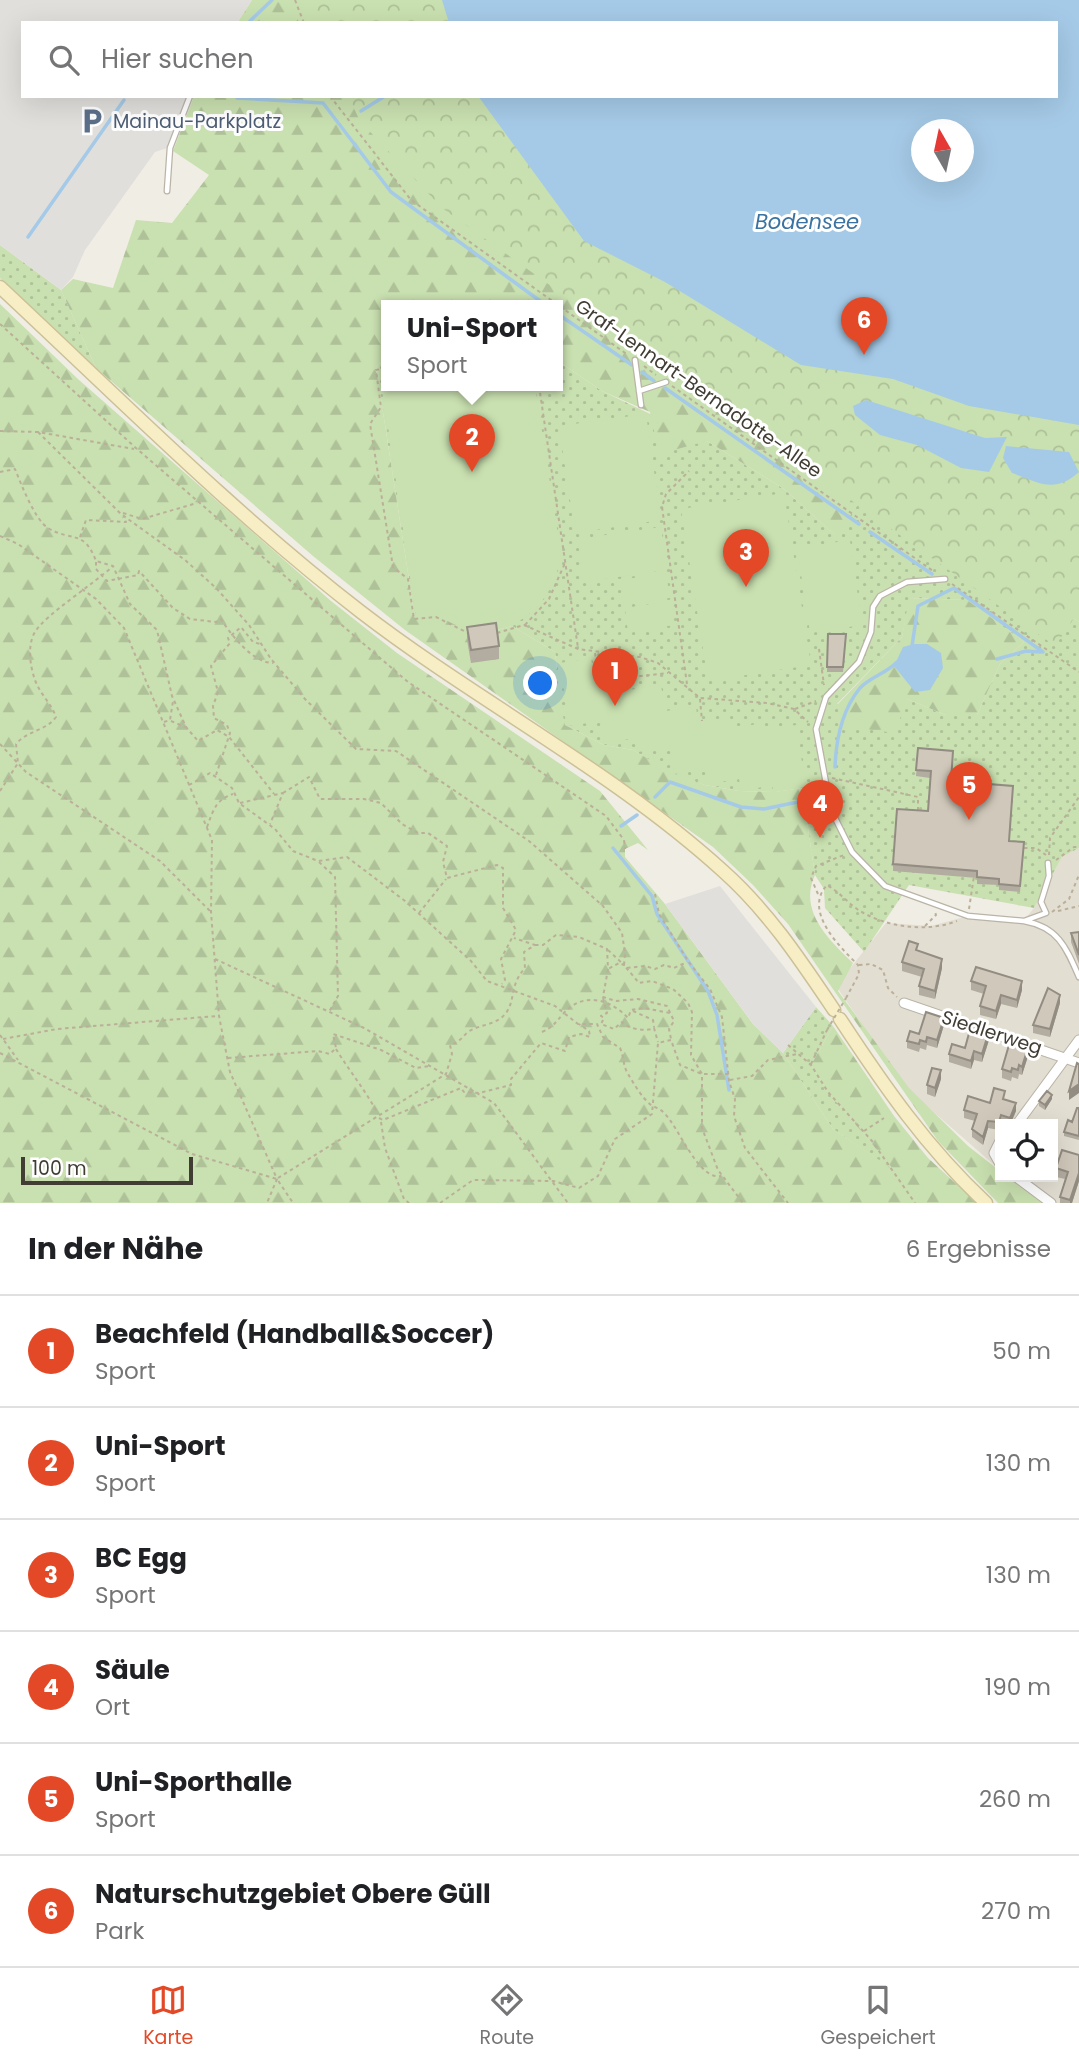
<!DOCTYPE html>
<html lang="de">
<meta charset="utf-8">
<style>
:root{--surface:#fff;--page:#f6f6f6;--text:#202124;--muted:#757577;--line:#e0e0e0;--accent:#e34927}
body{margin:0;font-family:Poppins,sans-serif;background:var(--page);color:var(--text)}
.controls{position:absolute;right:21px;bottom:21px;display:grid;overflow:hidden;border-radius:0px;box-shadow:0 7px 28px #0002}
.controls button{width:63px;height:63px;display:grid;place-items:center;padding:0;border:0;border-bottom:2px solid var(--line);background:var(--surface);color:var(--text);font:35px sans-serif}
.compass{position:absolute;left:911px;top:119px;width:63px;height:63px;border-radius:50%;background:var(--surface);box-shadow:0 7px 28px #0002;rotate:351deg}
.scale{position:absolute;left:21px;bottom:18px;width:172px;box-sizing:border-box;padding-left:7px;border:4px solid #413d34;border-top:0;font-size:19px;line-height:24px;white-space:nowrap;color:#413d34;-webkit-text-stroke:5px #fff;paint-order:stroke}
.you{position:absolute;left:541px;top:684px;width:24px;height:24px;margin:-18px;border:5px solid #fff;border-radius:50%;background:#1a73e8;box-shadow:0 0 0 10px #1a73e833}
.badge{display:grid;place-items:center;width:46px;height:46px;border-radius:50%;background:var(--accent);color:#fff;font-size:23px;font-weight:700}
.pin{position:absolute;translate:-50% -58px;filter:drop-shadow(0 2px 4px #0008)}
.pin::after{content:'';position:absolute;top:37px;width:24px;height:21px;background:inherit;clip-path:polygon(0 0,100% 0,50% 100%)}
.popup{position:absolute;left:381px;top:300px;width:182px;height:91px;box-sizing:border-box;display:grid;place-content:center;border-radius:0px;background:var(--surface);filter:drop-shadow(0 2px 5px #0005);font-size:23px;white-space:nowrap;color:var(--muted)}
.popup b{font-size:26px;color:var(--text)}
.popup::after{content:'';position:absolute;left:50%;top:100%;margin-left:-14px;border:14px solid transparent;border-top-color:var(--surface)}
.list{margin:0;padding:0;list-style:none}
h2{display:flex;justify-content:space-between;align-items:center;height:91px;margin:0;padding:0 28px;font-size:30px}
h2 small{font-size:23px;font-weight:400;color:var(--muted)}
.list li{display:grid;grid-template-columns:46px 1fr auto;gap:21px;align-items:center;box-sizing:border-box;height:112px;padding:0 28px;border-top:2px solid var(--line)}
.list b{display:block;font-size:26px;white-space:nowrap}
.list p{margin:0;font-size:23px;white-space:nowrap;color:var(--muted)}
.list em{font-size:23px;font-style:normal;color:var(--muted)}
.icon{flex:none;width:38px;height:38px;fill:none;stroke:currentColor;stroke-width:2;stroke-linecap:round;stroke-linejoin:round}
.map{position:relative;flex:none;width:1079px;height:1203px;overflow:hidden}
.search{position:absolute;background:var(--surface);box-shadow:0 7px 28px #0002;left:21px;right:21px;top:21px;height:77px;display:flex;align-items:center;gap:18px;box-sizing:border-box;padding:0 24px;border-radius:0px;color:var(--muted);font-size:26px}
.sheet{height:763px;background:var(--surface)}
nav{display:flex;justify-content:space-around;align-items:center;box-sizing:border-box;height:98px;border-top:2px solid var(--line);background:var(--surface);font-size:19px;color:var(--muted)}
nav a{display:grid;justify-items:center;gap:4px}
nav .on{color:var(--accent)}
.map>svg:first-child{display:block}
</style>
<div class="map">
<svg width="1079" height="1203" viewBox="0 0 1079 1203">
<defs>
<pattern id="grass-dots" width="8" height="8" patternUnits="userSpaceOnUse" patternTransform="scale(1.75)"><rect width="8" height="8" fill="#c9e0b0"/><path d="M2 2h.1M6 6h.1" fill="none" stroke="#aec198" stroke-width="1.8" stroke-linecap="round"/></pattern>
<pattern id="forest-firs" width="22" height="20" patternUnits="userSpaceOnUse" patternTransform="scale(1.75)"><rect width="22" height="20" fill="#c9e0b0"/><path d="M5 1l3.5 6h-7zM16 11l3.5 6h-7z" fill="#aec198"/></pattern>
<pattern id="park-crowns" width="20" height="18" patternUnits="userSpaceOnUse" patternTransform="scale(1.75)"><rect width="20" height="18" fill="#c9e0b0"/><path d="M2 6a3 3 0 1 1 6 0M12 15a3 3 0 1 1 6 0" fill="none" stroke="#aec198"/></pattern>
</defs>
<rect width="100%" height="100%" fill="#f0ede4"/>
<!-- residential -->
<path fill="#e3ded2" d="M 1079,848 L 1079,1203 L 1043,1203 L 1009,1177 L 1053,1177 L 1053,1124 L 1000,1124 L 1000,1170 L 906,1088 L 836,986 L 886,923 L 931,926 L 968,916 L 1024,920 L 1034,908 L 1062,857 Z"/>
<!-- grass -->
<path fill="url(#grass-dots)" fill-rule="evenodd" d="M 0,245 L 61,290 L 96,368 L 0,278 Z
M 386,357 L 386,386 L 558,386 L 558,361 L 602,391 L 707,441 L 784,489 L 835,535 L 874,482 L 1079,622 L 1079,848 L 1062,857 L 1034,908 L 909,885 L 864,952 L 825,908 L 824,889 L 815,875 L 802,788 L 774,792 L 739,791 L 705,785 L 672,774 L 633,750 L 604,745 L 565,725 L 535,695 L 531,675 L 557,669 L 555,652 L 512,626 C 472,638 472,627 437,616 C 431,614 421,617 415,618 L 376,367 ZM 910,598 L 966,600 L 1024,642 L 1000,664 L 977,715 L 946,715 L 907,699 L 837,704 L 902,637 Z
M 816,1007 L 833,1026 L 811,1065 L 828,1092 L 896,1172 L 833,1129 L 783,1053 Z"/>
<!-- forest -->
<path fill="url(#forest-firs)" d="M 252,0 L 375,0 L 385,23 L 237,23 Z
M 194,96 L 439,96 L 1079,472 L 1079,622 L 874,482 L 836,536 L 784,489 L 707,441 L 659,454 L 650,412 L 602,391 L 558,361 L 558,306 L 386,306 L 386,357 L 376,367 L 415,618 C 421,617 431,614 437,616 C 472,627 472,638 512,626 L 555,652 L 557,669 L 531,675 L 535,695 L 558,692 L 565,725 L 604,745 L 633,750 L 672,773 L 705,785 L 739,791 L 774,792 L 802,788 L 815,875 C 798,911 829,940 853,963 L 838,991 L 909,1088 L 968,1146 L 1000,1171 L 1000,1177 L 1008,1177 L 1043,1203 L 998,1203 L 938,1141 L 788,924 L 753,885 L 713,847 L 405,630 L 313,556 L 96,368 L 61,290 L 73,279 L 113,288 L 136,220 L 172,223 L 209,175 L 173,151 Z
M 0,304 L 79,380 L 331,601 L 397,653 L 600,791 L 648,850 L 638,843 L 625,849 L 625,857 L 665,904 L 753,1024 L 783,1053 L 833,1129 L 894,1170 L 828,1092 L 811,1065 L 833,1026 L 894,1116 L 928,1158 L 977,1203 L 0,1203 Z
M 909,598 L 967,600 L 1024,642 L 1000,664 L 977,715 L 946,715 L 907,699 L 895,733 L 842,726 L 837,705 L 902,637 Z"/>
<!-- park -->
<path fill="url(#park-crowns)" fill-rule="evenodd" d="M 305,0 L 1079,0 L 1079,611 L 1055,646 L 442,208 L 360,121 L 348,96 L 1056,96 L 1056,23 L 311,23 ZM 922,130 L 964,130 L 964,172 L 922,172 Z"/>
<!-- garden -->
<path fill="#c9e0b0" d="M 386,371 L 386,386 L 535,386 L 561,554 C 555,601 518,639 467,628 C 441,623 448,612 416,618 L 380,372 Z
M 646,414 L 661,520 L 575,533 L 559,426 Z
M 784,493 L 811,665 L 708,681 L 681,509 Z
M 661,527 L 667,570 L 584,582 L 578,539 Z
M 850,540 L 862,625 L 810,633 L 797,548 Z
M 666,573 L 670,598 L 624,605 L 620,580 Z
M 670,601 L 674,625 L 628,633 L 625,608 Z
M 591,658 L 595,680 L 627,676 L 629,690 L 661,685 L 665,711 L 696,707 L 698,722 L 730,717 L 732,728 L 764,723 L 765,730 L 796,725 L 806,787 L 774,792 L 772,786 L 741,790 L 739,779 L 707,784 L 705,769 L 674,774 L 670,747 L 638,752 L 636,738 L 604,743 L 600,721 L 569,726 L 560,663 Z"/>
<!-- parking -->
<path fill="#e1dfdc" d="M 0,0 L 252,0 L 237,23 L 23,23 L 23,96 L 194,96 L 173,146 L 155,152 L 85,250 L 73,277 L 61,290 L 0,245 Z
M 720,886 L 816,1007 L 783,1053 L 753,1024 L 665,904 Z"/>
<!-- water -->
<path fill="#a5cae7" fill-rule="evenodd" d="M 442,0 L 1079,0 L 1079,425 L 969,406 L 893,379 L 801,365 L 665,282 L 584,241 L 478,96 L 1056,96 L 1056,23 L 449,23 ZM 922,130 L 964,130 L 964,172 L 922,172 Z
M 866,400 L 985,438 L 1007,437 L 989,472 L 961,468 L 917,445 L 880,435 L 855,415 L 853,406 Z
M 1006,446 L 1069,452 L 1079,472 C 1054,494 1040,483 1012,473 L 1003,458 Z
M 914,644 L 927,644 L 941,653 L 943,668 L 930,690 L 915,692 L 894,666 L 903,647 Z"/>
<g fill="none" stroke-linecap="round" stroke-linejoin="round">
<!-- stream -->
<path stroke="#a5cae7" stroke-width="3.5" d="M 250,21 L 272,0
M 237,98 L 323,103 L 391,192 L 547,306
M 361,111 L 385,96
M 28,237 L 124,100
M 558,314 L 632,365
M 642,372 L 654,381
M 665,388 L 859,524
M 870,532 L 932,574
M 912,646 L 918,606 L 954,588 L 1043,652
M 997,659 L 1026,651 L 1041,652
M 835,767 C 836,739 842,710 860,688 C 870,677 887,673 897,662
M 655,797 L 670,782 L 741,807 L 764,809 L 812,799
M 621,826 L 637,815
M 613,848 L 652,896 L 657,914 L 708,991 L 717,1015 L 729,1090"/>
<defs>
<path id="service" d="M 167,191 L 170,148 L 190,96
M 635,360 L 641,405
M 639,391 L 666,382
M 945,579 L 907,582 L 880,596 L 873,607 L 871,632 L 859,662 L 826,697 L 816,729 L 831,810 L 852,852 L 885,886 L 968,916 L 1024,921
M 1048,863 L 1049,876 L 1041,902 L 1046,913 L 1024,921 C 1058,927 1066,947 1079,977"/>
<path id="minor" d="M 904,1003 L 1079,1063
M 1017,1124 L 1079,1040
M 1000,1141 L 994,1153 L 1000,1164
M 1016,1177 L 1051,1203"/>
<path id="secondary" d="M 0,287 C 118,397 233,513 361,612 C 478,702 613,771 723,871 C 768,911 801,961 834,1010
M 840,1019 C 884,1086 927,1148 986,1203"/>
</defs>
<!-- service casing -->
<use href="#service" stroke="#bab4a8" stroke-width="7"/>
<!-- minor casing -->
<use href="#minor" stroke="#bab4a8" stroke-width="11"/>
<!-- secondary casing -->
<use href="#secondary" stroke="#cbc097" stroke-width="15"/>
<!-- path -->
<path stroke="#bab09a" stroke-width="2" stroke-dasharray="3.5 3.5" stroke-linecap="butt" d="M 295,0 L 304,23
M 330,96 L 411,200 L 628,355
M 0,324 L 137,449 L 408,682 L 606,816 L 624,840 L 625,849
M 644,366 L 656,375
M 386,368 L 376,370 L 381,407 L 370,424 L 393,567 L 408,579 L 414,619 L 436,617 L 468,633
M 539,386 L 578,648
M 672,386 L 933,571
M 0,431 L 38,432 L 134,449
M 38,432 L 121,514 L 185,560 L 216,588 L 249,625 L 271,659 L 305,699 L 356,749 L 396,751 L 529,841 L 603,906 L 622,933 L 625,954 L 624,965 L 639,983 L 652,981 L 673,989 L 688,1003 L 692,1012 L 691,1055 L 702,1074 L 702,1128 L 718,1170 L 743,1203
M 753,442 L 764,425
M 0,472 L 15,469 C 21,484 35,520 48,528 C 71,542 84,529 96,561 L 113,566 L 130,604 L 157,630 L 172,696 L 186,727 L 198,741 L 217,730 L 229,737 L 274,794
M 123,513 L 142,519 L 197,503
M 0,536 L 18,544 L 96,599 L 124,628 L 212,840 L 211,912 L 219,1016 L 230,1072 L 277,1179 L 267,1203
M 80,537 L 86,520 L 126,522 L 123,517
M 96,562 L 96,569 L 107,581 L 138,575 L 139,571 L 173,608 L 190,619 L 216,622 L 221,619 C 231,635 253,663 273,663
M 952,584 L 1079,672
M 525,625 L 549,599 L 565,563
M 497,633 L 524,625 L 578,649 L 640,657 L 658,663 L 700,698 L 767,703 L 794,709 L 808,722
M 819,649 L 824,685
M 595,653 L 598,676 L 631,671 L 632,677 L 668,673
M 687,684 L 662,507 L 666,494 L 689,471
M 700,699 L 702,721
M 795,709 L 816,701
M 171,721 L 185,727
M 164,722 L 170,720 L 173,701
M 0,744 L 26,772 L 160,861 L 210,911
M 216,775 L 230,733 L 227,725 L 214,718 L 213,706 L 218,692 L 211,666 L 230,643 L 228,638 L 241,627 L 253,642 L 260,644
M 832,778 L 918,797 L 918,812
M 189,785 L 210,773 L 232,788 L 239,803 L 275,829 L 293,851 L 318,861 L 347,857 L 405,901 L 471,961 L 487,981 L 555,1006 L 578,1024 L 597,1024 L 603,1037 L 620,1048 C 624,1057 623,1066 628,1074 C 634,1084 642,1098 651,1105 C 656,1108 661,1109 665,1114 C 679,1128 699,1181 721,1176
M 0,791 L 18,763 L 16,744 C 28,730 46,731 56,717 C 51,703 40,694 35,680 C 30,666 27,645 35,632 C 45,615 95,583 113,566
M 283,793 L 309,777 L 320,799 L 364,799 L 381,803 L 402,824 L 418,833 L 428,833 L 447,846 L 443,862 L 447,878 L 497,865 L 503,868 L 503,908 L 516,930 L 501,959 L 505,980 L 502,984
M 240,803 L 283,793 L 270,824
M 207,827 C 214,808 216,800 233,794
M 1024,848 L 1036,848 L 1046,855
M 1049,855 L 1050,838 L 1079,797
M 1056,860 L 1074,847 L 1079,847
M 319,862 L 335,877 L 338,996 L 329,1012
M 655,894 L 659,914 L 688,961 L 710,989 L 722,1017 L 729,1081 L 735,1099 L 734,1116 L 745,1148 L 788,1203
M 818,894 L 811,878 L 816,866 L 844,855
M 969,909 L 974,876
M 1058,911 L 1079,906
M 1052,912 L 1069,899 L 1079,875
M 419,913 L 446,879
M 925,926 L 936,915 L 935,912
M 535,945 L 543,945 L 556,935 L 579,937 L 607,949 L 608,969 L 603,997 L 616,1001 L 638,999 L 667,1006 L 674,1021 L 669,1029 L 671,1039
M 608,950 L 624,965 L 619,963 L 608,969
M 215,959 L 364,1028 L 494,1103 L 568,1203
M 859,965 L 871,964 L 883,970 L 888,988 L 897,997
M 627,968 L 645,966 L 655,969 L 664,965 L 674,968 L 687,962
M 603,998 L 607,1013 L 601,1016 L 604,1018 L 601,1024 L 614,1029 L 622,1022 C 628,1029 646,1032 654,1028 L 658,1042
M 846,998 L 859,974 L 858,965 C 839,946 803,911 827,885 C 839,892 846,901 857,909 C 884,927 926,933 957,921
M 633,1011 L 653,1020 L 654,1027
M 542,1032 C 553,1027 555,1023 563,1014 C 583,991 610,999 628,1018 L 631,1010 L 644,1008 L 670,1013
M 0,1035 L 18,1060
M 3,1039 L 57,1029 L 217,1016
M 788,1045 L 811,1065 L 828,1092 L 872,1141 L 915,1203
M 336,1049 C 350,1072 366,1091 378,1114
M 0,1053 L 192,1154 L 277,1179 L 293,1203
M 228,1058 L 318,1051 L 330,1054 L 336,1048 L 333,1034 L 381,1050 L 416,1068 L 429,1066
M 811,1064 L 827,1030
M 730,1080 L 752,1076 L 768,1060 L 797,1054
M 379,1118 L 383,1120 L 461,1088 L 464,1092 L 479,1093 L 511,1085 L 511,1079 L 541,1043 L 565,1051 L 569,1037 L 581,1034 L 590,1037 L 589,1031 L 579,1024
M 381,1122 L 385,1148 L 404,1199 L 409,1203
M 864,1131 L 884,1118
M 278,1178 L 446,1074 L 452,1054 L 450,1045 C 460,1042 461,1038 468,1032 C 479,1024 496,1026 506,1013 C 516,999 509,986 525,968 L 524,952 L 535,945 L 514,938
M 440,1203 L 473,1180 L 553,1181 L 579,1188 L 598,1176 L 615,1139 L 652,1114 L 658,1043 L 671,1040 L 680,1065 L 702,1074 L 729,1074"/>
<!-- service -->
<use href="#service" stroke="#fff" stroke-width="4.5"/>
<!-- minor -->
<use href="#minor" stroke="#fff" stroke-width="9"/>
<!-- secondary -->
<use href="#secondary" stroke="#f8eec5" stroke-width="12"/>
<!-- path-bridge -->
<path stroke="#bab09a" stroke-width="2" stroke-dasharray="3.5 3.5" stroke-linecap="butt" d="M 827,1030 L 846,998"/>
</g>
<!-- wall -->
<path fill="#b3aca0" d="M 467,627 L 499,646 L 499,659 L 471,663 L 467,640 Z
M 828,634 L 846,634 L 843,672 L 827,672 Z
M 918,748 L 1009,841 L 1024,848 L 1020,892 L 999,890 L 999,885 L 977,884 L 977,878 L 893,871 L 893,864 L 928,811 L 930,778 L 916,776 Z
M 1079,932 L 1079,964 L 1071,942 L 1071,933 Z
M 918,950 L 942,968 L 935,999 L 919,995 L 919,986 L 922,977 L 902,971 L 902,962 Z
M 971,981 L 1022,990 L 1017,1008 L 1001,1004 L 996,1019 L 980,1015 L 980,1006 L 984,994 L 971,990 Z
M 1060,1003 L 1050,1037 L 1033,1033 L 1033,1025 Z
M 944,1025 L 937,1048 L 927,1045 L 926,1050 L 920,1048 L 919,1052 L 907,1048 L 907,1041 L 919,1034 Z
M 989,1040 L 982,1062 L 974,1060 L 971,1069 L 949,1062 L 949,1054 Z
M 1029,1053 L 1022,1075 L 1019,1074 L 1018,1079 L 1012,1077 L 1011,1081 L 1002,1078 L 1002,1069 Z
M 941,1079 L 935,1097 L 927,1094 L 927,1085 Z
M 1052,1099 L 1045,1110 L 1039,1106 L 1039,1101 Z
M 1005,1100 L 1016,1111 L 1011,1124 L 1001,1123 L 999,1130 L 988,1128 L 983,1145 L 972,1137 L 972,1129 L 975,1121 L 964,1118 L 964,1110 L 990,1103 Z
M 1079,1108 L 1079,1140 L 1064,1136 L 1064,1132 L 1072,1122 Z
M 1079,1155 L 1079,1181 L 1072,1203 L 1060,1203 L 1060,1197 L 1065,1179 L 1056,1177 L 1056,1168 Z"/>
<!-- shaded-wall -->
<path fill="#928c82" d="M 942,959 L 942,968 L 935,999 L 935,991 Z
M 1022,981 L 1022,990 L 1017,1008 L 1017,1000 Z
M 1001,995 L 1001,1004 L 996,1019 L 996,1011 Z
M 1060,995 L 1060,1003 L 1050,1037 L 1050,1029 Z
M 944,1018 L 944,1025 L 937,1048 L 937,1040 Z
M 989,1031 L 989,1040 L 982,1062 L 982,1054 Z
M 1029,1044 L 1029,1053 L 1022,1075 L 1022,1067 Z
M 974,1051 L 974,1060 L 971,1069 L 971,1061 Z
M 941,1070 L 941,1079 L 935,1097 L 935,1088 Z
M 1079,1084 L 1079,1093 L 1069,1100 L 1069,1091 Z
M 1052,1095 L 1052,1099 L 1045,1110 L 1045,1105 Z
M 1016,1103 L 1016,1111 L 1010,1124 L 1010,1118 Z
M 988,1121 L 988,1128 L 983,1145 L 983,1137 Z
M 1079,1173 L 1079,1181 L 1072,1203 L 1070,1203 L 1070,1200 Z"/>
<!-- building -->
<path fill="#d0c8ba" stroke="#928c82" stroke-width="2" d="M 496,623 L 499,646 L 471,650 L 467,627 Z
M 828,634 L 846,634 L 843,667 L 827,667 Z
M 918,748 L 953,751 L 951,781 L 1013,786 L 1009,841 L 1024,842 L 1020,886 L 999,884 L 999,879 L 977,877 L 977,871 L 893,864 L 897,809 L 928,811 L 931,771 L 916,770 Z
M 1079,932 L 1079,955 L 1071,933 Z
M 909,941 L 918,944 L 916,950 L 942,959 L 935,991 L 919,986 L 924,969 L 902,962 Z
M 976,967 L 1022,981 L 1017,1000 L 1001,995 L 996,1011 L 980,1006 L 986,986 L 971,981 Z
M 1048,988 L 1060,995 L 1050,1029 L 1033,1025 Z
M 926,1012 L 944,1018 L 937,1040 L 927,1037 L 926,1042 L 920,1040 L 919,1044 L 907,1041 L 910,1031 L 919,1034 Z
M 971,1026 L 989,1031 L 982,1054 L 974,1051 L 971,1061 L 949,1054 L 952,1044 L 965,1048 Z
M 1011,1038 L 1029,1044 L 1022,1067 L 1019,1065 L 1018,1070 L 1012,1068 L 1011,1072 L 1002,1069 Z
M 1077,1063 L 1079,1064 L 1079,1084 L 1069,1091 Z
M 932,1068 L 941,1070 L 935,1088 L 927,1085 Z
M 994,1088 L 1005,1091 L 1003,1099 L 1016,1103 L 1010,1118 L 1001,1115 L 999,1122 L 988,1121 L 983,1137 L 972,1129 L 977,1114 L 964,1110 L 968,1096 L 990,1103 Z
M 1047,1091 L 1052,1095 L 1045,1105 L 1039,1101 Z
M 1077,1108 L 1079,1108 L 1079,1136 L 1064,1132 L 1068,1120 L 1072,1122 Z
M 1062,1150 L 1079,1155 L 1079,1173 L 1070,1200 L 1060,1197 L 1068,1172 L 1056,1168 Z"/>
<!-- icons -->
<defs>
<symbol id="parking-bare" viewBox="-9 -9 18 18"><path d="M-3.5-5.5H1a3.5 3.5 0 0 1 0 7H-1V5.5H-3.5ZM-1-3.4V-.6H.8a1.4 1.4 0 0 0 0-2.8Z" fill="#5c6f8a" stroke="#fff" stroke-width="2.5" paint-order="stroke"/></symbol>
</defs>
<g fill-rule="evenodd">
<use href="#parking-bare" x="73" y="102" width="38" height="38"/>
</g>
<g text-anchor="middle" stroke-width="6" stroke-linejoin="round" paint-order="stroke">
<!-- service labels -->
<g font-size="19" fill="#4e5e75" stroke="#fff" text-anchor="start">
<text x="113" y="128">Mainau-Parkplatz</text>
</g>
<!-- street labels -->
<g font-size="19" fill="#413d34" stroke="#fff">
<text transform="translate(699 388) rotate(35)" y="7">Graf-Lennart-Bernadotte-Allee</text>
<text transform="translate(992 1032) rotate(18)" y="7">Siedlerweg</text>
</g>
<!-- water labels -->
<g font-size="21" font-style="italic" fill="#3a72a1" stroke="#fff">
<text x="807" y="229">Bodensee</text>
</g>
</g>
</svg>
<div class="controls">
<button><svg class="icon" aria-label="locate" viewBox="0 0 24 24"><circle cx="12" cy="12" r="6"/><path d="M12 2v4M12 18v4M2 12h4M18 12h4"/></svg></button>
</div>
<svg class="compass" viewBox="-18 -18 36 36"><path d="M0-13l5 13h-10z" fill="#e53935"/><path d="M0 13l5-13h-10z" fill="#757577"/></svg>
<div class="scale">100 m</div>
<div class="you"></div>
<div class="pin badge" style="left:615px;top:706px">1</div>
<div class="pin badge" style="left:472px;top:472px">2</div>
<div class="popup"><b>Uni-Sport</b>Sport</div>
<div class="pin badge" style="left:746px;top:587px">3</div>
<div class="pin badge" style="left:820px;top:838px">4</div>
<div class="pin badge" style="left:969px;top:820px">5</div>
<div class="pin badge" style="left:864px;top:355px">6</div>
<div class="search"><svg class="icon" aria-label="search" viewBox="0 0 24 24"><circle cx="10" cy="10" r="6"/><path d="M15 15l6 6"/></svg>Hier suchen</div>
</div>
<section class="sheet">
<h2>In der Nähe<small>6 Ergebnisse</small></h2>
<ul class="list">
<li><span class="badge">1</span><div><b>Beachfeld (Handball&amp;Soccer)</b><p>Sport</p></div><em>50 m</em></li>
<li><span class="badge">2</span><div><b>Uni-Sport</b><p>Sport</p></div><em>130 m</em></li>
<li><span class="badge">3</span><div><b>BC Egg</b><p>Sport</p></div><em>130 m</em></li>
<li><span class="badge">4</span><div><b>Säule</b><p>Ort</p></div><em>190 m</em></li>
<li><span class="badge">5</span><div><b>Uni-Sporthalle</b><p>Sport</p></div><em>260 m</em></li>
<li><span class="badge">6</span><div><b>Naturschutzgebiet Obere Güll</b><p>Park</p></div><em>270 m</em></li>
</ul>
</section>
<nav>
<a class="on"><svg class="icon" aria-label="map" viewBox="0 0 24 24"><path d="M3 6l6-2 6 2 6-2v14l-6 2-6-2-6 2zM9 4v14M15 6v14"/></svg>Karte</a>
<a><svg class="icon" aria-label="directions" viewBox="0 0 24 24"><path d="M12 3l9 9-9 9-9-9zM9 14v-3h6M13 9l2 2-2 2"/></svg>Route</a>
<a><svg class="icon" aria-label="saved" viewBox="0 0 24 24"><path d="M7 4h10v16l-5-4-5 4z"/></svg>Gespeichert</a>
</nav>
